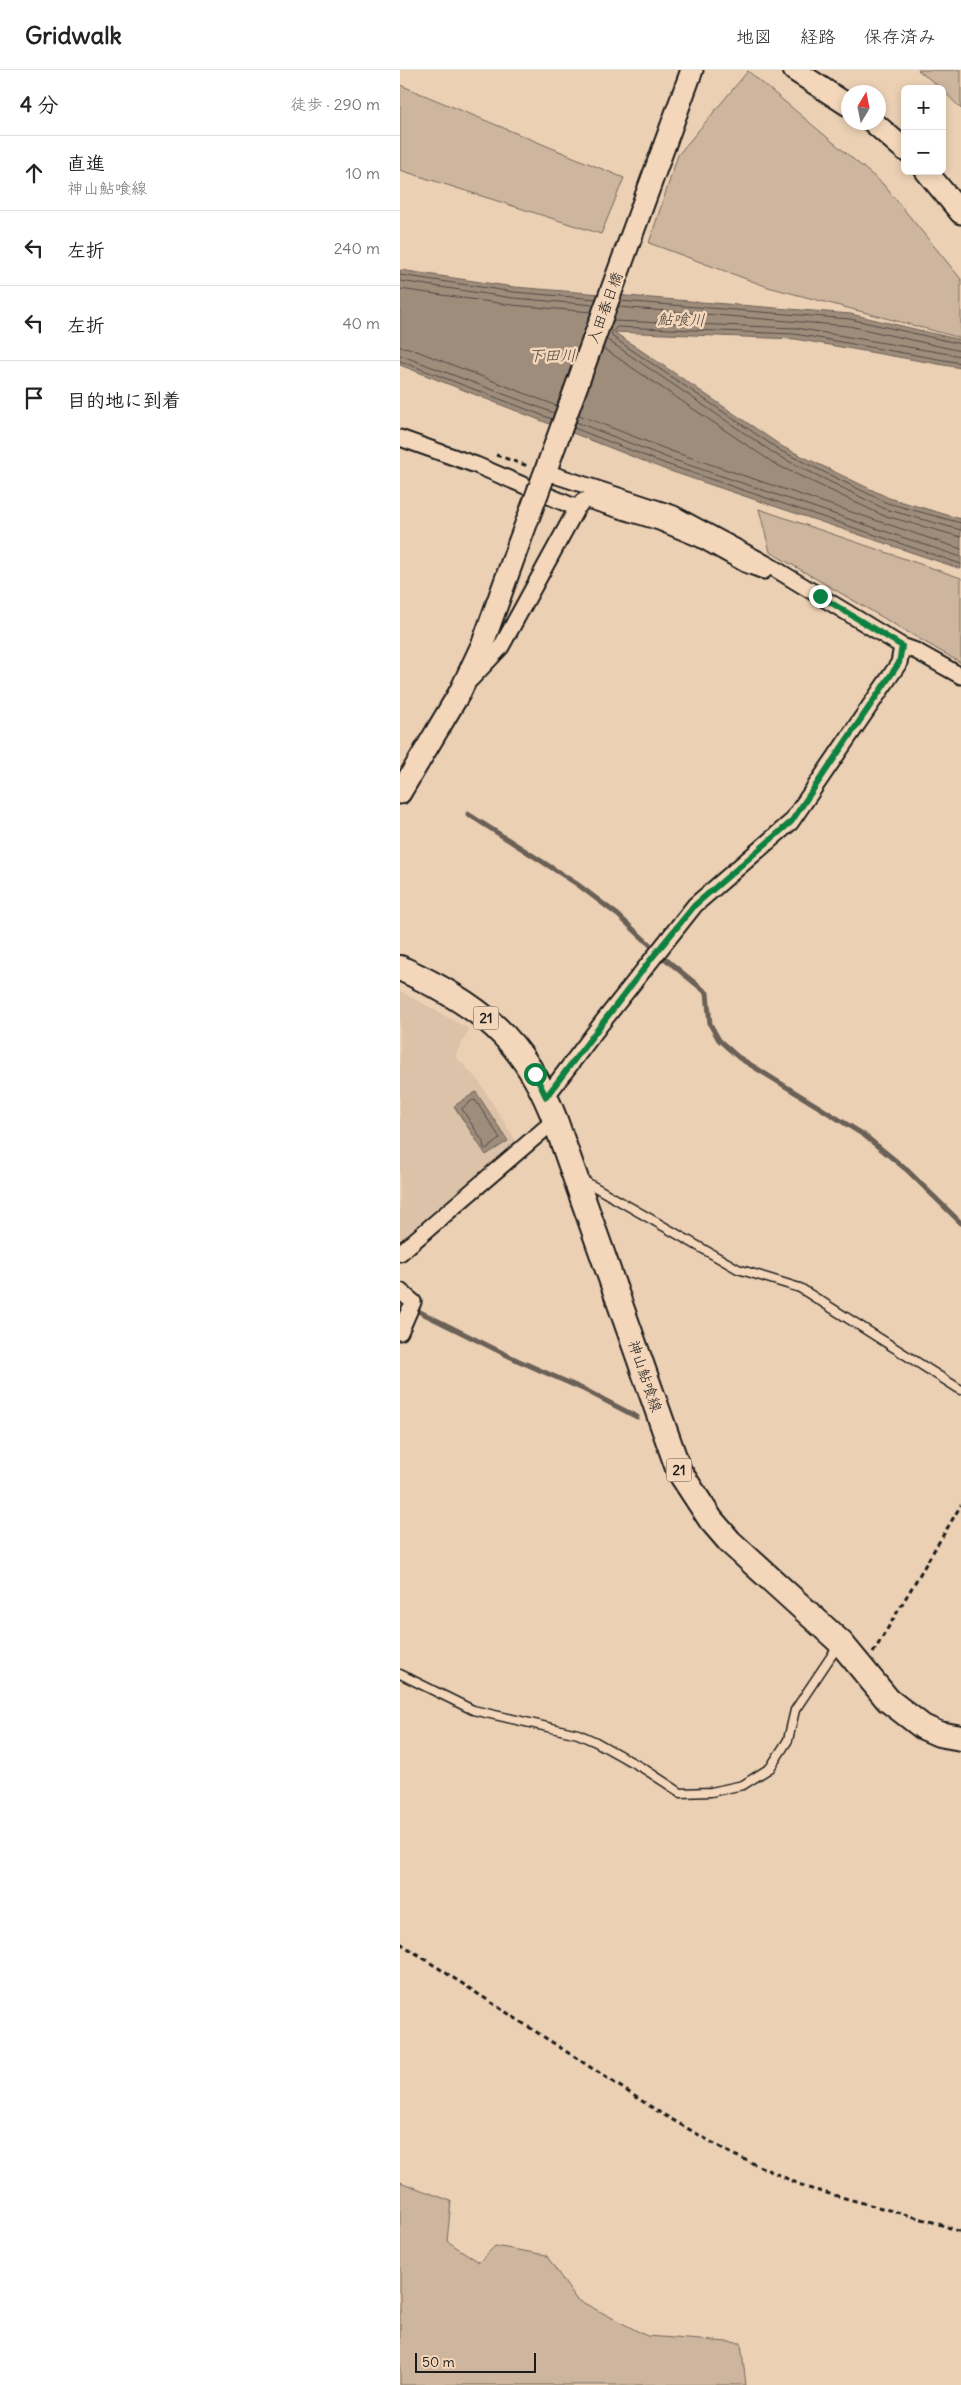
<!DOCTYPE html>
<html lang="ja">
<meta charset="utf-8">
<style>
:root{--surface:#fff;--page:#f2f2f2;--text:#222;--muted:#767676;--line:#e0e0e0}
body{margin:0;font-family:Delius,"Klee One",sans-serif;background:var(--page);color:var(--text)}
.controls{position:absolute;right:15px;top:15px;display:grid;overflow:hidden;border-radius:8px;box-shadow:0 2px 8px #0003}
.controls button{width:45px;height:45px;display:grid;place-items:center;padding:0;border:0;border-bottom:1px solid var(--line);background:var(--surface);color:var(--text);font:25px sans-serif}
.compass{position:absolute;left:441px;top:15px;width:45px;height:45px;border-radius:50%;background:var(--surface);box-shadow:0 2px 8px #0003;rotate:10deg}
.scale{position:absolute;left:15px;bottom:12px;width:121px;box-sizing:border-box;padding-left:5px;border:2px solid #1c1c1c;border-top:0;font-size:14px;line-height:18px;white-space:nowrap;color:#1c1c1c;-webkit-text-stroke:4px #f4d7ba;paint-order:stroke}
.stop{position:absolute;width:15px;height:15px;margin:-11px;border:4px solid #0b8043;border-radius:50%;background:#fff}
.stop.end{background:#0b8043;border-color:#fff;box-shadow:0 1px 5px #0008}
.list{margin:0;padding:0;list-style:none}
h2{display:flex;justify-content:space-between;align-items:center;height:65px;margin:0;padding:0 20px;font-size:21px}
h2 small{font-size:16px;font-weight:400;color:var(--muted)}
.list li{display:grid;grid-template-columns:32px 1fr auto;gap:15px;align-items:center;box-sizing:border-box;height:75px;padding:0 20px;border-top:1px solid var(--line)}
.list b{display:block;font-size:19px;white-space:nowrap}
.list p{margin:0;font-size:16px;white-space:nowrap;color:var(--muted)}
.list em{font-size:16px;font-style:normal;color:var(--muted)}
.icon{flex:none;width:28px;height:28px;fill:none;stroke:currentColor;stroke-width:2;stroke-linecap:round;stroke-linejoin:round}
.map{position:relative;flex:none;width:561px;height:2315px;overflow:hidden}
header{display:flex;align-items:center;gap:30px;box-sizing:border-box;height:70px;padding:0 25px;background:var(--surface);border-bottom:1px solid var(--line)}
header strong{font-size:24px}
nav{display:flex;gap:28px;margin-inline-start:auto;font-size:18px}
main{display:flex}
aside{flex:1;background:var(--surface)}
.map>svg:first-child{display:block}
</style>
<header>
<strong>Gridwalk</strong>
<nav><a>地図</a><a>経路</a><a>保存済み</a></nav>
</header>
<main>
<aside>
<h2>4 分<small>徒歩 · 290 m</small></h2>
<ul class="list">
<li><svg class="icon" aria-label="ahead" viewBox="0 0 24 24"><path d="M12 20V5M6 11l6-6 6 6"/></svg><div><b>直進</b><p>神山鮎喰線</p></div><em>10 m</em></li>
<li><svg class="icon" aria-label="left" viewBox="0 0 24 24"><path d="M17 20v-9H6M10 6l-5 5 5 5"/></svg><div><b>左折</b></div><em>240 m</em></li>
<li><svg class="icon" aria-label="left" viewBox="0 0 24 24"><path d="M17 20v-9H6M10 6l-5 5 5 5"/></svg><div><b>左折</b></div><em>40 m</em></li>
<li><svg class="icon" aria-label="arrive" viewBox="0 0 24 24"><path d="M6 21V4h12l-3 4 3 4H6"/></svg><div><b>目的地に到着</b></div></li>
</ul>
</aside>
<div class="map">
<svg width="561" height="2315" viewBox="0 0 561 2315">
<rect width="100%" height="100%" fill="#ebd0b4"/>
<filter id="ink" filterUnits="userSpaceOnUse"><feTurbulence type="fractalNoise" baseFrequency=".02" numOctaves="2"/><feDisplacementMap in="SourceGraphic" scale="10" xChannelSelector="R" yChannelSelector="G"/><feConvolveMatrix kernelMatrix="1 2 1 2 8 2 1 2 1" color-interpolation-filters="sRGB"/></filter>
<g filter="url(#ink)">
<!-- built -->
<path fill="#dbc2a8" d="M 0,921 L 69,959 L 55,986 L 78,1010 L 119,1076 L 0,1178 Z"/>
<!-- green -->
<path fill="#cdb59e" stroke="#74685d" d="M 518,0 L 561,0 L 561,39 L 542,19 Z
M 348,1 L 483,114 L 561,209 L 561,268 L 368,217 L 249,173 L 278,85 Z
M 0,15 L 224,108 L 201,164 L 0,100 Z
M 359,439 L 561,508 L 561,593 L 370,482 Z
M 0,2112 L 51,2131 L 47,2171 L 79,2192 L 95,2176 L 146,2185 L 176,2229 L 247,2266 L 341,2273 L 346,2315 L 0,2315 Z"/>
<!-- water -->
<path fill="#9f8d7c" stroke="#6b6056" d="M 0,200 L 114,217 L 451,244 L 561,270 L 561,298 L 395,269 L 214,262 L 383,377 L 489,428 L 561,449 L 561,499 L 264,399 L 0,295 Z
M 76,1022 L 108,1071 L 86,1085 L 54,1036 Z"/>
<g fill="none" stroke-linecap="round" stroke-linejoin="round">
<!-- shore -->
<path stroke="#504942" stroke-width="1" d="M 0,205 L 114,222 L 196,229
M 0,211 L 113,228 L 194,235
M 0,219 L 112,235 L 191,242
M 220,231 L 450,249 L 561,274
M 218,237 L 449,256 L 561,281
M 213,251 L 396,258 L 561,286
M 206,269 L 378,386 L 485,439 L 561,460
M 0,277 L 9,278 L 157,336
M 203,278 L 375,394 L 482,445 L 561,467
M 0,285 L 154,343
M 0,291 L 152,349
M 561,293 L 395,264 L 217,257 L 211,263 L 214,268 L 381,381 L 487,433 L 561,453
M 179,345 L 271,381 L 561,479
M 176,352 L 268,388 L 561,487
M 174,358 L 266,394 L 561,494
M 73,1030 L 76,1031 L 100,1068 L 87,1079 L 84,1078 L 83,1072 L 62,1039 Z"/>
<!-- stream -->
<path stroke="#6b6056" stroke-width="5" d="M 68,744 L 177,814 L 218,845 L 263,887 L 307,923 L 310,954 L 319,970 L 338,987 L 464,1065 L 507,1100 L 561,1153
M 12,1238 L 117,1290 L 185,1320 L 237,1347"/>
<defs>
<path id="lane" d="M 181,1109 L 338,1199 L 400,1218 L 561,1320
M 0,1604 L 73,1640 L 178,1664 L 196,1672 L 246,1700 L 281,1723 L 311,1722 L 343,1715 L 370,1698 L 388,1670 L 395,1640 L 438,1576"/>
<path id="street" d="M 0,368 L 76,395 L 177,438 L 183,431 L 187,430 L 259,452 L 300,469 L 345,494 L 364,501
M 145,402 L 274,444 L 367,494 L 502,576 L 516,581 L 561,606
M 71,609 L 101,577 L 177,438
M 146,1027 L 201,954 L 295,835 L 391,752 L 499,593 L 502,576
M 0,1183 L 155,1050
M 0,1221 L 13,1232 L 0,1262"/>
<path id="secondary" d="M 394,0 L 448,35
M 473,52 L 505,80
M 526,101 L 561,143
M 143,408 L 292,0
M 0,723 L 60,622 L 83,573 L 119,473"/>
<path id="primary" d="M 0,898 C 78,934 124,968 155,1050 L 279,1401 L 311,1450 L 330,1472 L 441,1573 L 488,1630 L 523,1657 L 539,1664 L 561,1668"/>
</defs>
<!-- lane casing -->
<use href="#lane" stroke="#1c1c1c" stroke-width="11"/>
<!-- street casing -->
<use href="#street" stroke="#1c1c1c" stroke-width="19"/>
<!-- secondary casing -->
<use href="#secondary" stroke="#1c1c1c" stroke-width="25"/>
<!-- primary casing -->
<use href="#primary" stroke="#1c1c1c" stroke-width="28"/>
<!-- path -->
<path stroke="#1c1c1c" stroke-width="3" stroke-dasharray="5 4" stroke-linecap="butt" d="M 96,385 L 128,396
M 473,1583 L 561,1435
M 0,1873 L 259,2042 L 332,2084 L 408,2118 L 533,2152 L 561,2162"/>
<!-- lane -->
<use href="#lane" stroke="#f4d7ba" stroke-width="8"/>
<!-- street -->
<use href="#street" stroke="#f4d7ba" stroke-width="15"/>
<!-- secondary -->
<use href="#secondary" stroke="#f4d7ba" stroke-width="21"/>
<!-- primary -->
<use href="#primary" stroke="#f4d7ba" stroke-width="24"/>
<defs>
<path id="secondary-bridge" d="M 119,473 L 143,408"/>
</defs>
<!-- secondary-bridge casing -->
<use href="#secondary-bridge" stroke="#1c1c1c" stroke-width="25" stroke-linecap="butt"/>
<!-- secondary-bridge -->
<use href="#secondary-bridge" stroke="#f4d7ba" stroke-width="21"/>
</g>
</g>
<g fill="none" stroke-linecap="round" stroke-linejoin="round" filter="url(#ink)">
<!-- route -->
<path stroke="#0b8043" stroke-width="6" d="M 135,1004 L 146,1027 L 255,884 L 295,835 L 391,752 L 499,593 L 502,576 L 420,526"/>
</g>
<g text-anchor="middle" stroke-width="5" stroke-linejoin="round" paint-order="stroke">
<!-- shield labels -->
<g fill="#f4d7ba" stroke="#5d544b" stroke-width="1">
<rect x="73.5" y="936.5" width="25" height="23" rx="4"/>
<rect x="266.5" y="1388.5" width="25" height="23" rx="4"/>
</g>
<g font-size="14" font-weight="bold" fill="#1c1c1c">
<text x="86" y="953">21</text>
<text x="279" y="1405">21</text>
</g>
<!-- street labels -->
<g font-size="15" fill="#1c1c1c" stroke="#f4d7ba">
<text transform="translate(205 238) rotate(-70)" y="5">入田春日橋</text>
<text transform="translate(245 1306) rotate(71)" y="5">神山鮎喰線</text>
</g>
<!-- water labels -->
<g font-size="16" font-style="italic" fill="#4a443e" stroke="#f4d7ba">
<text transform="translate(281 249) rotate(1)" y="6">鮎喰川</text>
<text x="152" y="291">下田川</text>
</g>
</g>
</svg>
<div class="controls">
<button>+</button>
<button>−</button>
</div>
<svg class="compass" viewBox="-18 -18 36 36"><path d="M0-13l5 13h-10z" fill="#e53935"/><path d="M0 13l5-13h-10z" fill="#767676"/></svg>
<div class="scale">50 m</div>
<div class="stop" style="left:135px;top:1004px"></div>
<div class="stop end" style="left:420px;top:526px"></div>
</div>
</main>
